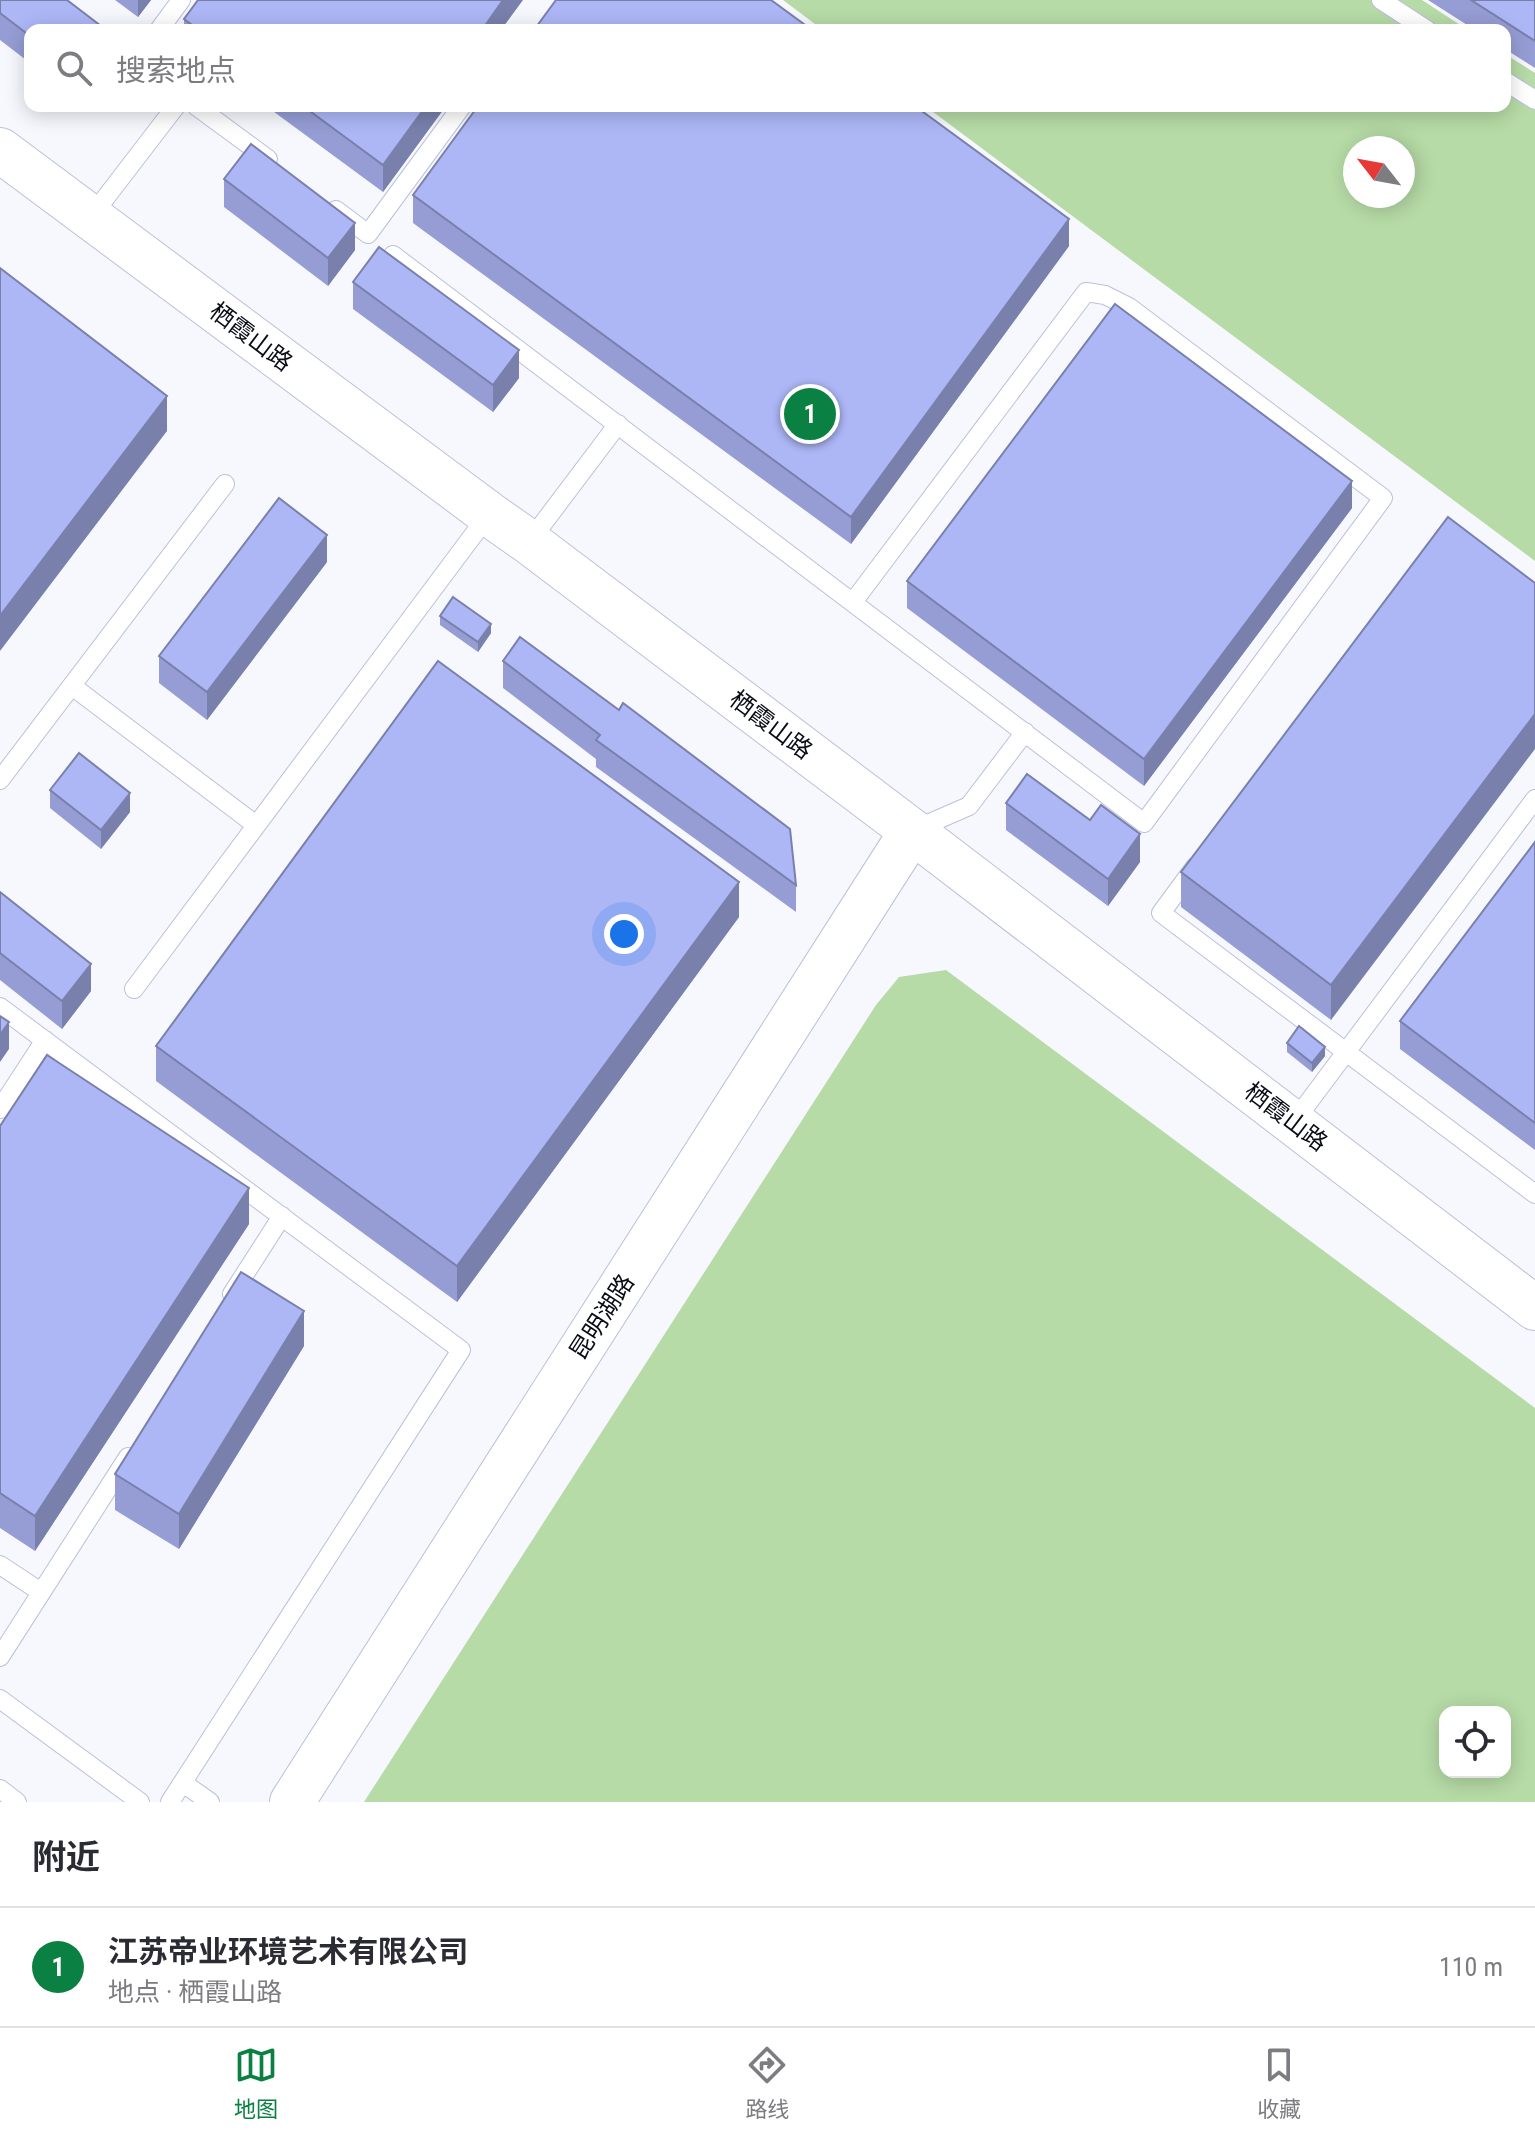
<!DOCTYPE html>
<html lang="zh">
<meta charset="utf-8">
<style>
:root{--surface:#fff;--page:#f7f7f7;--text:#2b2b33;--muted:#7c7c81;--line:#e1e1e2;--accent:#0b8043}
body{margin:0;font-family:"Roboto Condensed","Noto Sans SC",sans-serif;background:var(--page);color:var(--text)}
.controls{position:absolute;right:24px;bottom:24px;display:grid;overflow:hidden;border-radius:16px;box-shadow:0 4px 20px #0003}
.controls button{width:72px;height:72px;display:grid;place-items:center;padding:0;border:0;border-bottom:2px solid var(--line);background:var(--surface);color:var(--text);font:40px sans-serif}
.compass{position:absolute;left:1343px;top:136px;width:72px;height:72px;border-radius:50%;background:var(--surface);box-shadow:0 4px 20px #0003;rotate:301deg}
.you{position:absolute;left:624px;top:934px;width:28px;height:28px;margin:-20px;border:6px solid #fff;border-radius:50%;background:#1a73e8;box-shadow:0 0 0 12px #1a73e833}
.badge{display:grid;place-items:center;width:52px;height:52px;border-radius:50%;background:var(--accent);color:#fff;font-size:26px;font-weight:700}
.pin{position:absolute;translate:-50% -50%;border:4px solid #fff;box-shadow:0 2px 8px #0006}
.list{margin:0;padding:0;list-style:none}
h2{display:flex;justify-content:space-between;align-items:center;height:104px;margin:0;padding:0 32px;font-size:34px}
h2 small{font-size:26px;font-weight:400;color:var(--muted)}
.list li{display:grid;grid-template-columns:52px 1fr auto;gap:24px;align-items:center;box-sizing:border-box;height:120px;padding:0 32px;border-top:2px solid var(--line)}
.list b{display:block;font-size:30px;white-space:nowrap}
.list p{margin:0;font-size:26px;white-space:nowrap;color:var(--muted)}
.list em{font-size:26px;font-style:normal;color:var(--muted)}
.icon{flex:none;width:44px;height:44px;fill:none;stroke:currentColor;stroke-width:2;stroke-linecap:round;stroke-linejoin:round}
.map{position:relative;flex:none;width:1535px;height:1802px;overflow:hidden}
.search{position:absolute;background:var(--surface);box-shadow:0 4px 20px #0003;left:24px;right:24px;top:24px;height:88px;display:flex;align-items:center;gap:20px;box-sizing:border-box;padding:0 28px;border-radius:16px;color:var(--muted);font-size:30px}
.sheet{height:224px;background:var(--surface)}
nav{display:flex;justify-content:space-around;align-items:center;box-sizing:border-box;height:112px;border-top:2px solid var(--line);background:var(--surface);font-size:22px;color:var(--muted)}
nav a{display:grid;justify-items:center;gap:4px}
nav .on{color:var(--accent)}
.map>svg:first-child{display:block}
</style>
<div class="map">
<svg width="1535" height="1802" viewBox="0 0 1535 1802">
<rect width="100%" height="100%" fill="#f7f8fe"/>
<!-- green -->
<path fill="#b6dba6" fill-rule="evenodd" d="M 783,0 L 1422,0 L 1468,30 L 823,30 Z
M 1505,54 L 1535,73 L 1535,561 L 925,106 L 1505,106 ZM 1355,148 L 1403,148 L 1403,196 L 1355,196 Z
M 946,970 L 1535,1408 L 1535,1802 L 364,1802 L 876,1005 L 899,977 ZM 1505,1712 L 1505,1772 L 1445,1772 L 1445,1712 Z"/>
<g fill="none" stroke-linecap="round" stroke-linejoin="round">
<defs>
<path id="lane" d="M 1381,0 L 1427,30
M 159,30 L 181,0
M 1505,81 L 1535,100
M 196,106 L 268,159
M 336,210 L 368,234 L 462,106
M 90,218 L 176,106
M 393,255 L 1144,823 L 1383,498 L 1129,307 L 1105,295 L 1086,292 L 853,602
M 529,542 L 618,424
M 72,686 L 256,825
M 0,780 L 225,484
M 914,830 L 969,806 L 1025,732
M 1195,867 L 1161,913 L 1535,1194
M 134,989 L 489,514
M 0,1007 L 461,1350 L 170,1802
M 0,1109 L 45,1040
M 1293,1123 L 1535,799
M 232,1294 L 282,1216
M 0,1565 L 41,1592
M 0,1657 L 128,1457
M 0,1699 L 140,1802
M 183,1783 L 210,1802
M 0,1789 L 17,1802"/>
<path id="secondary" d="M 0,150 L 489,514 L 529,542 L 912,831 L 1535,1308
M 292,1802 L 912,831"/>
</defs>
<!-- lane casing -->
<use href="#lane" stroke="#bbc0db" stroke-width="20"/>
<!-- secondary casing -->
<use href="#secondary" stroke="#bbc0db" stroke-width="46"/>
<!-- lane -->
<use href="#lane" stroke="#fff" stroke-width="18"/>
<!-- secondary -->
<use href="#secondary" stroke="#fff" stroke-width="44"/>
</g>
<!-- wall -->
<path fill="#959dd4" d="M 0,0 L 105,30 L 30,30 L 30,63 L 0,40 Z
M 115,0 L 151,0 L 138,17 Z
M 1428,0 L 1535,0 L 1535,68 L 1505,49 L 1505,30 L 1475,30 Z
M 184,19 L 501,30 L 184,30 Z
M 266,106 L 446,106 L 383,192 Z
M 224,179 L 355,250 L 328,286 L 224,207 Z
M 413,195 L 1069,246 L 851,544 L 413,223 Z
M 353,282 L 519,378 L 493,412 L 353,309 Z
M 1352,508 L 1144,786 L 907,608 L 907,581 Z
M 327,562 L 207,720 L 159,683 L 159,656 Z
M 1535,583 L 1331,1020 L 1181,907 L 1181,872 Z
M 440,616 L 491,633 L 478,652 L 440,625 Z
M 503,661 L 796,885 L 796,912 L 596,767 L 596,759 L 503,688 Z
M 50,790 L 130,812 L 101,849 L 50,808 Z
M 1006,803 L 1140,862 L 1108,906 L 1006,830 Z
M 1535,842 L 1535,1150 L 1400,1049 L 1400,1021 Z
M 0,892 L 91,991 L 62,1029 L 0,980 Z
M 739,917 L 457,1302 L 156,1081 L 156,1046 Z
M 1287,1043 L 1325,1056 L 1312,1072 L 1287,1052 Z
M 0,1126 L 249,1224 L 35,1551 L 0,1528 Z
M 304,1346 L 179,1549 L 115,1510 L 115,1474 Z"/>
<!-- shaded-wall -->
<path fill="#7980ac" d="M 138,0 L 151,0 L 138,17 Z
M 503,0 L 523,0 L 501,30 L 482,30 Z
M 426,106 L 446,106 L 383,192 L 383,165 Z
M 1069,219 L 1069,246 L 851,544 L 851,517 Z
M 355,223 L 355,250 L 328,286 L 328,258 Z
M 519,350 L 519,378 L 493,412 L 493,385 Z
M 167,396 L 167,431 L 0,651 L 0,616 Z
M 1352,481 L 1352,508 L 1144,786 L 1144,759 Z
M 327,535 L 327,562 L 207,720 L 207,692 Z
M 491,624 L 491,633 L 478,652 L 478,642 Z
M 1535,714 L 1535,749 L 1331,1020 L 1331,985 Z
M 130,793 L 130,812 L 101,849 L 101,830 Z
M 1140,834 L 1140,862 L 1108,906 L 1108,879 Z
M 739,882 L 739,917 L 457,1302 L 457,1266 Z
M 91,964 L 91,991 L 62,1029 L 62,1001 Z
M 9,1022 L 9,1049 L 0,1062 L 0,1035 Z
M 1325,1047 L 1325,1056 L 1312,1072 L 1312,1063 Z
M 249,1188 L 249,1224 L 35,1551 L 35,1516 Z
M 304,1311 L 304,1346 L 179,1549 L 179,1514 Z"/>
<!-- building -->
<path fill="#adb7f6" stroke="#7980ac" stroke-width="2" d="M 0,0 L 67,0 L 105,29 L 104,30 L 30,30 L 30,36 L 0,13 Z
M 198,0 L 503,0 L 482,30 L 199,30 L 184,19 Z
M 556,0 L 771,0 L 812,30 L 534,30 Z
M 1471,0 L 1535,0 L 1535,41 Z
M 303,106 L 426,106 L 383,165 Z
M 478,106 L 915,106 L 1069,219 L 851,517 L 413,195 Z
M 251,144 L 355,223 L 328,258 L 224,179 Z
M 379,247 L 519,350 L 493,385 L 353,282 Z
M 0,268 L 167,396 L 0,616 Z
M 1115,304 L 1352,481 L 1144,759 L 907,581 Z
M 279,498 L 327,535 L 207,692 L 159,656 Z
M 1448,517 L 1535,583 L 1535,714 L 1331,985 L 1181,872 Z
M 453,597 L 491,624 L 478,642 L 440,616 Z
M 520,637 L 619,710 L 623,703 L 790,829 L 796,885 L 596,740 L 600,735 L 503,661 Z
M 438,661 L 739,882 L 457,1266 L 156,1046 Z
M 79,753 L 130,793 L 101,830 L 50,790 Z
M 1027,774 L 1090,820 L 1101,805 L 1140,834 L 1108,879 L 1006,803 Z
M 1535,842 L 1535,1123 L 1400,1021 Z
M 0,892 L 91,964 L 62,1001 L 0,953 Z
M 0,1016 L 9,1022 L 0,1035 Z
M 1299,1026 L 1325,1047 L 1312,1063 L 1287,1043 Z
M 47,1055 L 249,1188 L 35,1516 L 0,1493 L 0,1126 Z
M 241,1272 L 304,1311 L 179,1514 L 115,1474 Z"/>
<g text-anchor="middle" stroke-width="7" stroke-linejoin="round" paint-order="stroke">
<!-- street labels -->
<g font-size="24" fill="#0a0c15" stroke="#fff">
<text transform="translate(251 337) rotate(37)" y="8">栖霞山路</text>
<text transform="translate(771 725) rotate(37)" y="8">栖霞山路</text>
<text transform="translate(1286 1117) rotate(37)" y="8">栖霞山路</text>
<text transform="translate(602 1317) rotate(-57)" y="8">昆明湖路</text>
</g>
</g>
</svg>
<div class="controls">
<button><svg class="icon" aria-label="locate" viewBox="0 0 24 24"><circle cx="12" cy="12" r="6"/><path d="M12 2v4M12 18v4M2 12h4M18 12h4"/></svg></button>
</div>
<svg class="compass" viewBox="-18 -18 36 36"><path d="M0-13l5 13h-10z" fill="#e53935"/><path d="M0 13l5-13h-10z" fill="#7c7c81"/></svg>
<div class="you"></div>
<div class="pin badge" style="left:810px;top:414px">1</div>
<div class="search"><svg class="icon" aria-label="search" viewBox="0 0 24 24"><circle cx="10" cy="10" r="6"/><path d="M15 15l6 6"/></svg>搜索地点</div>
</div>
<section class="sheet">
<h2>附近<small></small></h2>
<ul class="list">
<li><span class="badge">1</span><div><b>江苏帝业环境艺术有限公司</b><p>地点 · 栖霞山路</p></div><em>110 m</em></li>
</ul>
</section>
<nav>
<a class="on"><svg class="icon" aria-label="map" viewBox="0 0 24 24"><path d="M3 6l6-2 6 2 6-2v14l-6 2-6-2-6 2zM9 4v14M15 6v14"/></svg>地图</a>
<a><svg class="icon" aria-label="directions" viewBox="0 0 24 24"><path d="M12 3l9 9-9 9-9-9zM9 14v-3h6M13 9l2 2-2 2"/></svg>路线</a>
<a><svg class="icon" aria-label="saved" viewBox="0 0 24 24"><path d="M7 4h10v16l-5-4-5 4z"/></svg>收藏</a>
</nav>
